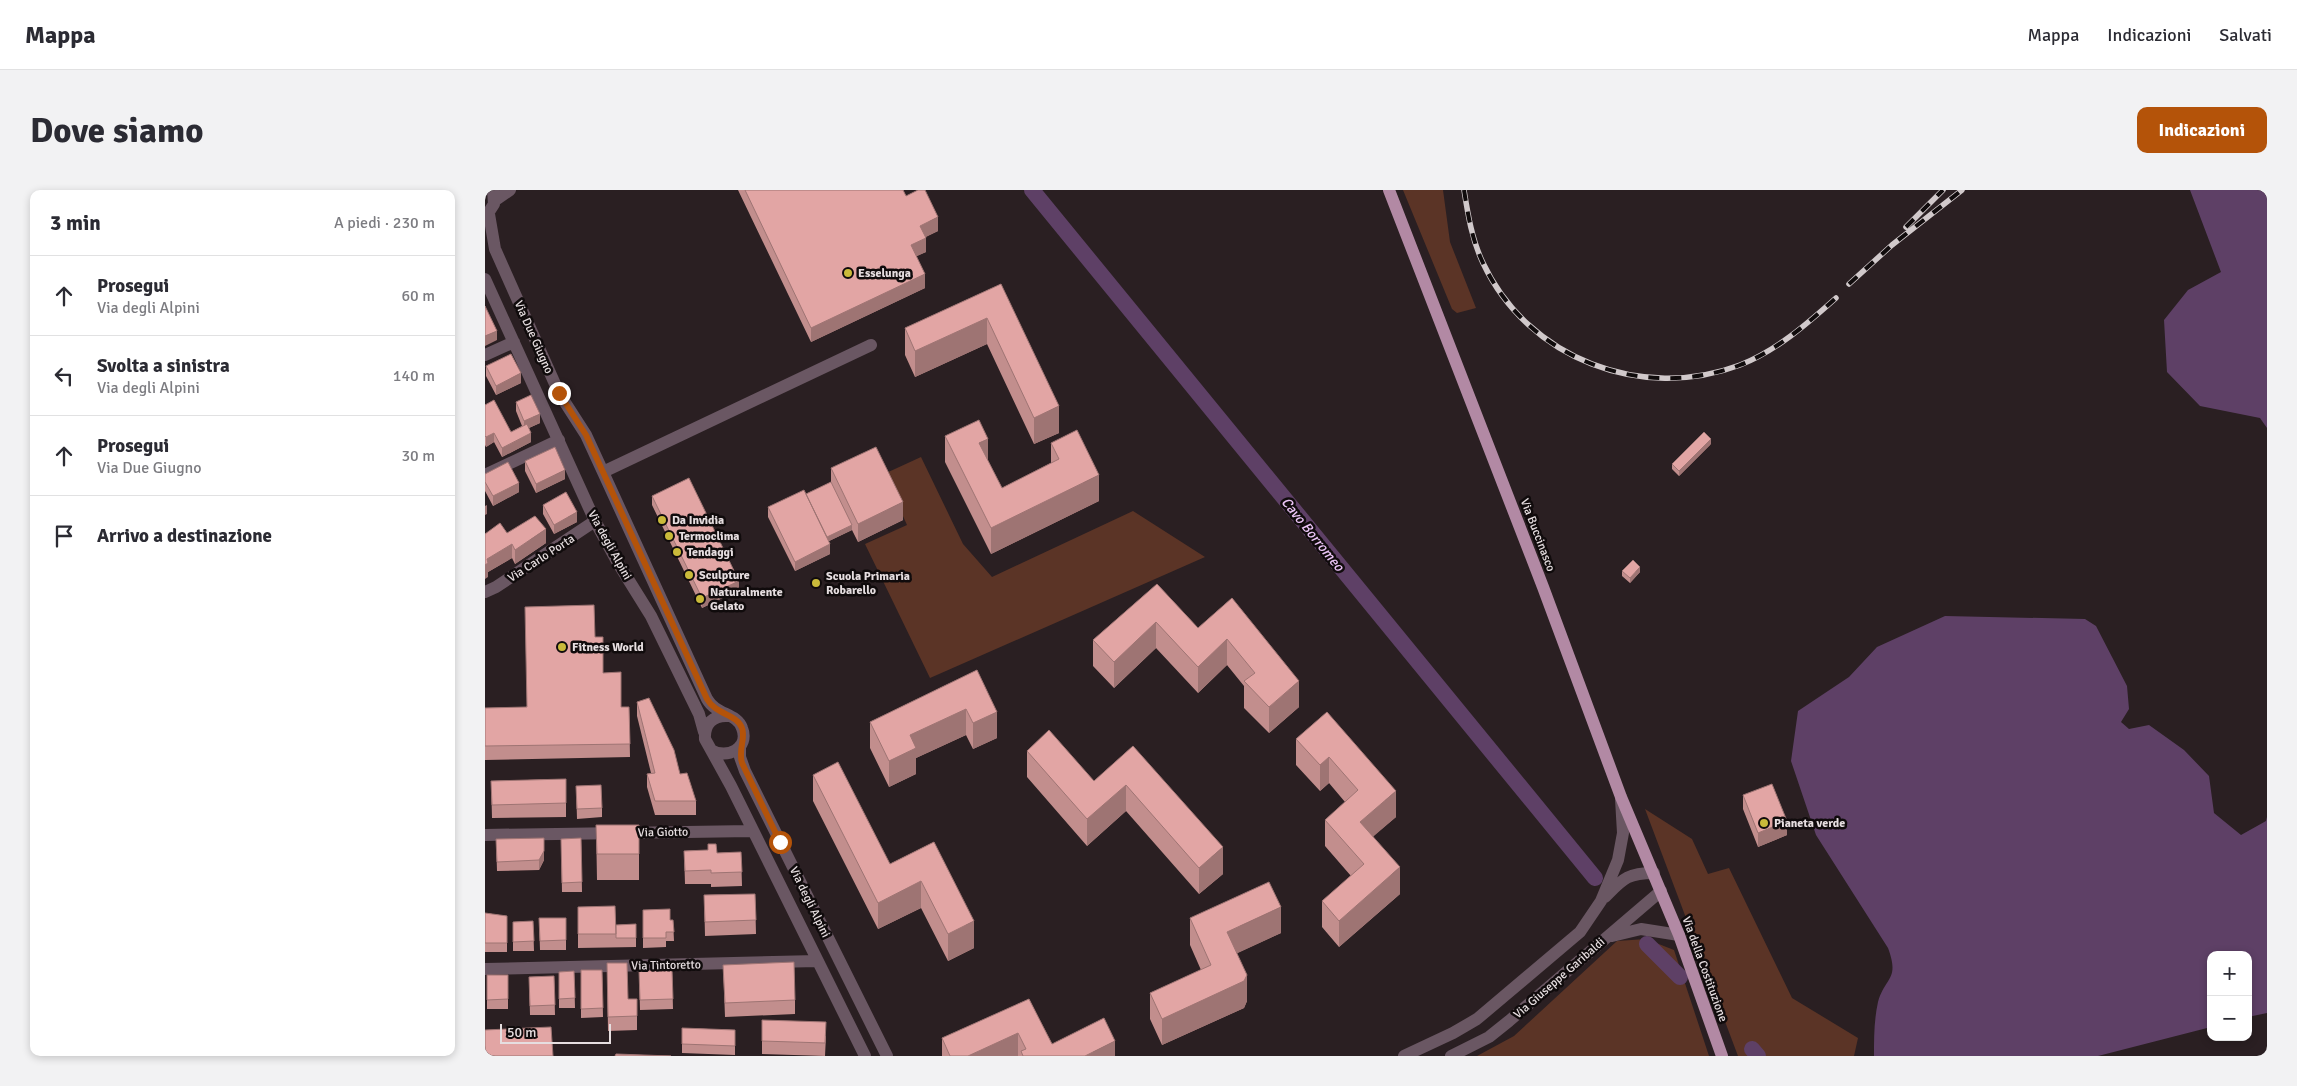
<!DOCTYPE html>
<html lang="it">
<meta charset="utf-8">
<style>
:root{--surface:#fff;--page:#f2f2f3;--text:#2b2b33;--muted:#7c7c81;--line:#e1e1e2;--accent:#b45309}
body{margin:0;font-family:Signika,sans-serif;background:var(--page);color:var(--text)}
.controls{position:absolute;right:15px;bottom:15px;display:grid;overflow:hidden;border-radius:10px;box-shadow:0 2px 8px #0003}
.controls button{width:45px;height:45px;display:grid;place-items:center;padding:0;border:0;border-bottom:1px solid var(--line);background:var(--surface);color:var(--text);font:25px sans-serif}
.scale{position:absolute;left:15px;bottom:12px;width:111px;box-sizing:border-box;padding-left:5px;border:2px solid #e6dee0;border-top:0;font-size:14px;line-height:18px;white-space:nowrap;color:#e6dee0;-webkit-text-stroke:4px #100b0c;paint-order:stroke}
.stop{position:absolute;width:15px;height:15px;margin:-11px;border:4px solid #b45309;border-radius:50%;background:#fff}
.stop.end{background:#b45309;border-color:#fff;box-shadow:0 1px 5px #0008}
.list{margin:0;padding:0;list-style:none}
h2{display:flex;justify-content:space-between;align-items:center;height:65px;margin:0;padding:0 20px;font-size:21px}
h2 small{font-size:16px;font-weight:400;color:var(--muted)}
.list li{display:grid;grid-template-columns:32px 1fr auto;gap:15px;align-items:center;box-sizing:border-box;height:80px;padding:0 20px;border-top:1px solid var(--line)}
.list b{display:block;font-size:19px;white-space:nowrap}
.list p{margin:0;font-size:16px;white-space:nowrap;color:var(--muted)}
.list em{font-size:16px;font-style:normal;color:var(--muted)}
.icon{flex:none;width:28px;height:28px;fill:none;stroke:currentColor;stroke-width:2;stroke-linecap:round;stroke-linejoin:round}
.map{position:relative;flex:none;width:1782px;height:866px;overflow:hidden;border-radius:10px}
header{display:flex;align-items:center;gap:30px;box-sizing:border-box;height:70px;padding:0 25px;background:var(--surface);border-bottom:1px solid var(--line)}
header strong{font-size:24px}
nav{display:flex;gap:28px;margin-inline-start:auto;font-size:18px}
.intro{display:flex;align-items:center;justify-content:space-between;box-sizing:border-box;height:120px;padding:0 30px}
h1{margin:0;font-size:35px}
.button{padding:12px 22px;border-radius:10px;background:var(--accent);color:#fff;font-size:18px;font-weight:700}
main{display:flex;gap:30px;padding:0 30px}
aside{flex:1;background:var(--surface);border-radius:10px;box-shadow:0 2px 8px #0003}
.map>svg:first-child{display:block}
</style>
<header>
<strong>Mappa</strong>
<nav><a>Mappa</a><a>Indicazioni</a><a>Salvati</a></nav>
</header>
<div class="intro"><h1>Dove siamo</h1><a class="button">Indicazioni</a></div>
<main>
<aside>
<h2>3 min<small>A piedi · 230 m</small></h2>
<ul class="list">
<li><svg class="icon" aria-label="ahead" viewBox="0 0 24 24"><path d="M12 20V5M6 11l6-6 6 6"/></svg><div><b>Prosegui</b><p>Via degli Alpini</p></div><em>60 m</em></li>
<li><svg class="icon" aria-label="left" viewBox="0 0 24 24"><path d="M17 20v-9H6M10 6l-5 5 5 5"/></svg><div><b>Svolta a sinistra</b><p>Via degli Alpini</p></div><em>140 m</em></li>
<li><svg class="icon" aria-label="ahead" viewBox="0 0 24 24"><path d="M12 20V5M6 11l6-6 6 6"/></svg><div><b>Prosegui</b><p>Via Due Giugno</p></div><em>30 m</em></li>
<li><svg class="icon" aria-label="arrive" viewBox="0 0 24 24"><path d="M6 21V4h12l-3 4 3 4H6"/></svg><div><b>Arrivo a destinazione</b></div></li>
</ul>
</aside>
<div class="map">
<svg width="1782" height="866" viewBox="0 0 1782 866">
<rect width="100%" height="100%" fill="#2a1f22"/>
<!-- green -->
<path fill="#5b3426" d="M 918,0 L 958,0 L 965,52 L 991,118 L 972,123 L 967,119 Z
M 436,267 L 478,354 L 507,387 L 648,321 L 720,367 L 445,488 L 380,354 L 422,335 L 399,284 Z
M 1160,619 L 1207,649 L 1223,684 L 1244,678 L 1307,808 L 1373,848 L 1369,866 L 1253,866 Z
M 1161,749 L 1189,760 L 1224,866 L 992,866 L 1029,846 L 1132,751 Z"/>
<!-- water -->
<path fill="#5e4066" d="M 1705,0 L 1782,0 L 1782,238 L 1775,228 L 1715,216 L 1682,182 L 1679,130 L 1703,100 L 1736,82 Z
M 1460,426 L 1600,429 L 1611,436 L 1642,496 L 1644,519 L 1636,532 L 1644,539 L 1664,535 L 1699,560 L 1724,586 L 1729,623 L 1756,645 L 1781,631 L 1782,627 L 1782,823 L 1763,827 L 1763,765 L 1726,765 L 1726,837 L 1613,866 L 1389,866 C 1389,848 1389,830 1393,812 C 1400,787 1415,790 1403,758 L 1331,645 L 1306,571 L 1313,521 L 1364,487 L 1392,457 Z"/>
<g fill="none" stroke-linecap="round" stroke-linejoin="round">
<!-- canal -->
<path stroke="#5e4066" stroke-width="16" d="M 547,0 L 1110,688
M 1162,754 L 1195,787
M 1267,859 L 1273,866"/>
<!-- minor -->
<path stroke="#6a5763" stroke-width="12" d="M 9,11 L 25,0
M 4,24 L 10,59 L 74,203 L 101,245 L 118,282 L 222,509 C 231,525 252,523 257,538 C 265,558 242,570 226,560
M 0,28 L 9,14 L 8,0
M 0,89 L 110,331 L 133,373 L 166,426 L 214,524 L 219,542
M 0,165 L 29,152
M 118,282 L 386,155
M 0,285 L 74,250
M 0,402 L 11,397 L 110,331
M 243,526 C 228,525 219,534 220,549 L 246,596 L 380,866
M 255,556 L 255,567 L 260,581 L 402,866
M 0,645 L 266,641
M 1120,707 C 1138,689 1142,683 1169,683
M 1127,746 L 1156,739 L 1194,745
M 0,779 L 332,771
M 919,866 L 968,843 L 992,829 L 1095,742 L 1116,711 L 1133,670 L 1138,643 L 1136,609
M 966,866 L 1004,847 L 1024,831 L 1176,701"/>
<!-- major -->
<path stroke="#b289a4" stroke-width="12" d="M 904,0 L 1058,397 L 1136,607 L 1194,745 L 1237,866"/>
<defs>
<path id="rail" d="M 979,0 C 983,25 987,50 998,73 C 1043,169 1157,212 1255,175 C 1291,161 1322,134 1351,108
M 1421,37 L 1458,0
M 1364,94 L 1407,55 L 1477,0"/>
</defs>
<!-- rail casing -->
<use href="#rail" stroke="#d1c9cb" stroke-width="5.5"/>
<!-- rail -->
<use href="#rail" stroke="#100b0c" stroke-width="4" stroke-dasharray="11" stroke-linecap="butt"/>
</g>
<!-- wall -->
<path fill="#c28e8d" d="M 253,0 L 418,0 L 421,6 L 453,41 L 440,47 L 441,62 L 431,66 L 440,98 L 326,152 Z
M 516,94 L 574,243 L 549,254 L 502,154 L 430,187 L 420,165 L 420,138 Z
M 1,176 L 36,193 L 11,205 L 1,186 Z
M 31,212 L 55,233 L 44,238 L 46,252 L 17,267 L 9,252 L 1,257 L 0,255 L 0,215 L 26,242 L 37,236 L 31,221 Z
M 460,246 L 503,271 L 517,298 L 566,273 L 566,253 L 614,311 L 506,364 L 460,272 Z
M 1226,254 L 1194,286 L 1187,279 L 1187,274 Z
M 40,271 L 80,289 L 51,303 L 40,281 Z
M 346,278 L 418,330 L 373,352 L 367,340 L 344,351 L 345,364 L 310,381 L 283,327 L 283,317 L 321,304 L 346,292 Z
M 0,284 L 34,302 L 8,316 L 0,301 Z
M 167,306 L 254,400 L 217,418 L 167,315 Z
M 58,315 L 92,332 L 69,344 L 58,324 Z
M 22,343 L 61,353 L 30,374 L 27,368 L 3,382 L 3,387 L 0,344 Z
M 1137,381 L 1155,382 L 1145,393 L 1137,386 Z
M 672,394 L 713,438 L 747,408 L 814,517 L 784,543 L 759,518 L 759,496 L 742,475 L 713,503 L 671,458 L 629,498 L 608,476 L 608,450 Z
M 110,447 L 118,483 L 136,517 L 144,517 L 145,567 L 0,570 L 0,518 L 41,517 Z
M 492,480 L 512,548 L 488,559 L 481,545 L 431,568 L 431,584 L 404,597 L 385,558 L 385,532 Z
M 152,512 L 211,611 L 211,625 L 170,625 L 162,597 L 162,584 L 166,583 L 152,526 Z
M 842,522 L 911,627 L 888,646 L 915,704 L 854,757 L 837,737 L 837,711 L 866,686 L 840,656 L 840,630 L 860,612 L 844,593 L 835,601 L 811,575 L 811,549 Z
M 648,556 L 738,684 L 714,704 L 641,621 L 602,656 L 542,587 L 542,561 L 609,591 Z
M 328,585 L 405,674 L 449,652 L 489,758 L 463,771 L 436,718 L 393,739 L 328,611 Z
M 81,589 L 81,627 L 7,628 L 6,591 Z
M 91,596 L 117,618 L 117,627 L 92,629 Z
M 1258,605 L 1302,645 L 1273,657 L 1258,619 Z
M 111,635 L 154,635 L 154,690 L 112,690 Z
M 96,648 L 97,702 L 77,702 L 76,649 Z
M 11,649 L 59,670 L 54,680 L 12,681 Z
M 223,660 L 232,663 L 256,662 L 257,696 L 226,697 L 226,694 L 200,694 L 199,661 Z
M 270,704 L 271,744 L 220,746 L 219,705 Z
M 93,717 L 131,735 L 151,734 L 151,757 L 93,758 Z
M 158,720 L 185,730 L 188,730 L 189,751 L 181,751 L 181,757 L 158,758 Z
M 0,723 L 22,726 L 22,762 L 0,762 Z
M 54,728 L 81,728 L 81,760 L 55,760 Z
M 705,728 L 796,743 L 752,763 L 762,811 L 759,818 L 677,855 L 665,829 L 665,803 L 716,780 L 705,755 Z
M 48,731 L 49,761 L 28,761 L 28,732 Z
M 122,773 L 143,809 L 152,809 L 152,840 L 123,841 Z
M 238,775 L 310,810 L 310,824 L 240,827 Z
M 96,780 L 117,780 L 118,827 L 96,828 Z
M 187,780 L 188,819 L 155,820 L 154,781 Z
M 89,781 L 90,818 L 74,818 L 74,782 Z
M 2,785 L 23,809 L 23,819 L 2,819 Z
M 69,786 L 70,825 L 45,825 L 44,787 Z
M 544,809 L 567,854 L 630,866 L 457,866 L 457,848 Z
M 197,838 L 250,840 L 250,865 L 197,863 Z
M 341,846 L 340,866 L 277,864 L 277,851 Z"/>
<!-- shaded-wall -->
<path fill="#9e7473" d="M 453,27 L 453,41 L 435,50 L 435,36 Z
M 441,48 L 441,62 L 426,69 L 426,55 Z
M 440,84 L 440,98 L 326,152 L 326,138 Z
M 502,128 L 502,154 L 430,187 L 430,161 Z
M 12,141 L 12,150 L 0,156 L 0,146 Z
M 36,183 L 36,193 L 11,205 L 11,196 Z
M 574,216 L 574,243 L 549,254 L 549,228 Z
M 55,224 L 55,233 L 39,240 L 39,231 Z
M 9,243 L 9,252 L 1,257 L 1,247 Z
M 46,243 L 46,252 L 17,267 L 17,258 Z
M 503,249 L 503,275 L 494,253 Z
M 1226,249 L 1226,254 L 1194,286 L 1194,281 Z
M 80,280 L 80,289 L 51,303 L 51,294 Z
M 614,285 L 614,311 L 506,364 L 506,338 Z
M 34,293 L 34,302 L 8,316 L 8,306 Z
M 418,312 L 418,330 L 373,352 L 373,334 Z
M 2,315 L 2,324 L 0,325 L 0,316 Z
M 92,322 L 92,332 L 69,344 L 69,335 Z
M 367,335 L 367,340 L 340,353 L 340,348 Z
M 61,339 L 61,353 L 30,374 L 30,360 Z
M 27,354 L 27,368 L 3,382 L 3,387 L 0,389 L 0,375 L 2,369 Z
M 345,354 L 345,364 L 310,381 L 310,372 Z
M 1155,377 L 1155,382 L 1145,393 L 1145,388 Z
M 254,391 L 254,400 L 217,418 L 217,408 Z
M 671,432 L 671,458 L 629,498 L 629,472 Z
M 742,449 L 742,475 L 713,503 L 713,477 Z
M 814,491 L 814,517 L 784,543 L 784,517 Z
M 481,519 L 481,545 L 431,568 L 431,584 L 404,597 L 404,571 L 425,545 Z
M 512,522 L 512,548 L 488,559 L 488,533 Z
M 844,567 L 844,593 L 835,601 L 835,575 Z
M 641,595 L 641,621 L 602,656 L 602,629 Z
M 911,601 L 911,627 L 875,658 L 875,632 Z
M 1302,631 L 1302,645 L 1273,657 L 1273,643 Z
M 738,657 L 738,684 L 714,704 L 714,678 Z
M 59,661 L 59,670 L 54,680 L 54,670 Z
M 915,677 L 915,704 L 854,757 L 854,731 Z
M 436,691 L 436,718 L 393,739 L 393,713 Z
M 796,717 L 796,743 L 742,768 L 742,742 Z
M 489,731 L 489,758 L 463,771 L 463,744 Z
M 762,785 L 762,811 L 759,818 L 677,855 L 677,829 Z
M 533,843 L 533,866 L 483,866 Z
M 630,851 L 630,866 L 600,866 Z"/>
<!-- building -->
<path fill="#e2a5a4" stroke="#9e7473" d="M 260,0 L 418,0 L 421,6 L 433,0 L 440,0 L 453,27 L 435,36 L 441,48 L 426,55 L 440,84 L 326,138 Z
M 516,94 L 574,216 L 549,228 L 502,128 L 430,161 L 420,138 Z
M 0,116 L 12,141 L 0,146 Z
M 26,164 L 36,183 L 11,196 L 1,176 Z
M 46,205 L 55,224 L 39,231 L 31,212 Z
M 9,210 L 26,242 L 42,234 L 46,243 L 17,258 L 9,243 L 1,247 L 0,246 L 0,215 Z
M 494,230 L 503,249 L 494,253 L 517,298 L 574,269 L 566,253 L 592,240 L 614,285 L 506,338 L 460,246 Z
M 1219,242 L 1226,249 L 1194,281 L 1187,274 Z
M 70,257 L 80,280 L 51,294 L 40,271 Z
M 391,257 L 418,312 L 373,334 L 346,278 Z
M 23,272 L 34,293 L 8,306 L 0,292 L 0,284 Z
M 204,288 L 254,391 L 217,408 L 167,306 Z
M 346,292 L 367,335 L 342,347 L 321,304 Z
M 319,300 L 345,354 L 310,372 L 283,317 Z
M 81,302 L 92,322 L 69,335 L 58,315 Z
M 50,326 L 61,339 L 30,360 L 27,354 L 2,369 L 3,373 L 0,375 L 0,344 L 15,333 L 22,343 Z
M 1148,370 L 1155,377 L 1145,388 L 1137,381 Z
M 672,394 L 713,438 L 747,408 L 814,491 L 784,517 L 759,491 L 770,483 L 742,449 L 713,477 L 671,432 L 629,472 L 608,450 Z
M 109,415 L 110,447 L 118,447 L 118,483 L 136,482 L 136,517 L 144,517 L 145,554 L 0,556 L 0,518 L 42,517 L 40,417 Z
M 492,480 L 512,522 L 488,533 L 481,519 L 425,545 L 431,558 L 404,571 L 385,532 Z
M 164,508 L 189,560 L 195,584 L 202,583 L 211,611 L 170,611 L 162,584 L 170,583 L 152,512 Z
M 842,522 L 911,601 L 875,632 L 915,677 L 854,731 L 837,711 L 879,674 L 840,630 L 873,600 L 844,567 L 835,575 L 811,549 Z
M 564,540 L 609,591 L 648,556 L 738,657 L 714,678 L 641,595 L 602,629 L 542,561 Z
M 353,572 L 405,674 L 449,652 L 489,731 L 463,744 L 436,691 L 393,713 L 328,585 Z
M 81,589 L 81,613 L 7,615 L 6,591 Z
M 1287,594 L 1302,631 L 1273,643 L 1258,605 Z
M 116,595 L 117,618 L 92,619 L 91,596 Z
M 111,635 L 154,635 L 154,664 L 112,664 Z
M 59,648 L 59,661 L 54,670 L 12,672 L 11,649 Z
M 96,648 L 97,692 L 77,693 L 76,649 Z
M 223,654 L 231,654 L 232,663 L 256,662 L 257,682 L 226,683 L 226,680 L 200,681 L 199,661 L 223,660 Z
M 784,692 L 796,717 L 742,742 L 762,785 L 759,791 L 677,829 L 665,803 L 726,775 L 705,728 Z
M 270,704 L 271,730 L 220,732 L 219,705 Z
M 130,716 L 131,744 L 93,744 L 93,717 Z
M 185,719 L 185,730 L 188,730 L 189,742 L 181,742 L 181,748 L 158,748 L 158,720 Z
M 0,723 L 22,726 L 22,753 L 0,753 Z
M 54,728 L 81,728 L 81,750 L 55,751 Z
M 48,731 L 49,751 L 28,752 L 28,732 Z
M 151,734 L 151,748 L 131,748 L 131,735 Z
M 309,772 L 310,810 L 240,813 L 238,775 Z
M 122,773 L 142,773 L 143,809 L 152,809 L 152,826 L 123,827 Z
M 96,780 L 117,780 L 118,818 L 96,819 Z
M 187,780 L 188,809 L 155,810 L 154,781 Z
M 89,781 L 90,808 L 74,809 L 74,782 Z
M 2,785 L 23,785 L 23,809 L 2,810 Z
M 69,786 L 70,815 L 45,816 L 44,787 Z
M 544,809 L 567,854 L 619,828 L 630,851 L 600,866 L 538,866 L 536,861 L 541,859 L 533,843 L 483,866 L 465,866 L 457,848 Z
M 277,830 L 341,832 L 340,853 L 277,851 Z
M 66,837 L 68,866 L 0,866 L 0,840 Z
M 197,838 L 250,840 L 250,856 L 197,854 Z
M 131,864 L 186,866 L 130,866 Z"/>
<g fill="none" stroke-linecap="round" stroke-linejoin="round">
<!-- route -->
<path stroke="#b45309" stroke-width="6" d="M 74,203 L 101,245 L 222,509 C 231,525 252,524 257,538 C 261,548 253,559 257,573 L 295,652"/>
</g>
<!-- markers -->
<g fill="#caba3a" stroke="#100b0c" stroke-width="2">
<circle cx="363" cy="83" r="5"/>
<circle cx="177" cy="330" r="5"/>
<circle cx="184" cy="346" r="5"/>
<circle cx="192" cy="362" r="5"/>
<circle cx="204" cy="385" r="5"/>
<circle cx="331" cy="393" r="5"/>
<circle cx="215" cy="409" r="5"/>
<circle cx="77" cy="457" r="5"/>
<circle cx="1279" cy="633" r="5"/>
</g>
<g text-anchor="middle" stroke-width="5" stroke-linejoin="round" paint-order="stroke">
<!-- poi labels -->
<g font-size="12" font-weight="bold" fill="#e6dee0" stroke="#100b0c" text-anchor="start">
<text x="373" y="87">Esselunga</text>
<text x="187" y="334">Da Invidia</text>
<text x="194" y="350">Termoclima</text>
<text x="202" y="366">Tendaggi</text>
<text x="214" y="389">Sculpture</text>
<text x="341" y="390">Scuola Primaria<tspan x="341" dy="14">Robarello</tspan></text>
<text x="225" y="406">Naturalmente<tspan x="225" dy="14">Gelato</tspan></text>
<text x="87" y="461">Fitness World</text>
<text x="1289" y="637">Pianeta verde</text>
</g>
<!-- street labels -->
<g font-size="12" fill="#e6dee0" stroke="#100b0c">
<text transform="translate(49 147) rotate(66)" y="4">Via Due Giugno</text>
<text transform="translate(1053 345) rotate(69)" y="4">Via Buccinasco</text>
<text transform="translate(125 355) rotate(61)" y="4">Via degli Alpini</text>
<text transform="translate(56 368) rotate(-33)" y="4">Via Carlo Porta</text>
<text transform="translate(178 642) rotate(-1)" y="4">Via Giotto</text>
<text transform="translate(325 712) rotate(64)" y="4">Via degli Alpini</text>
<text transform="translate(181 775) rotate(-1)" y="4">Via Tintoretto</text>
<text transform="translate(1220 779) rotate(70)" y="4">Via della Costituzione</text>
<text transform="translate(1074 788) rotate(-41)" y="4">Via Giuseppe Garibaldi</text>
</g>
<!-- water labels -->
<g font-size="14" font-style="italic" fill="#ebc4f7" stroke="#100b0c">
<text transform="translate(828 344) rotate(51)" y="5">Cavo Borromeo</text>
</g>
</g>
</svg>
<div class="controls">
<button>+</button>
<button>−</button>
</div>
<div class="scale">50 m</div>
<div class="stop" style="left:295px;top:652px"></div>
<div class="stop end" style="left:74px;top:203px"></div>
</div>
</main>
